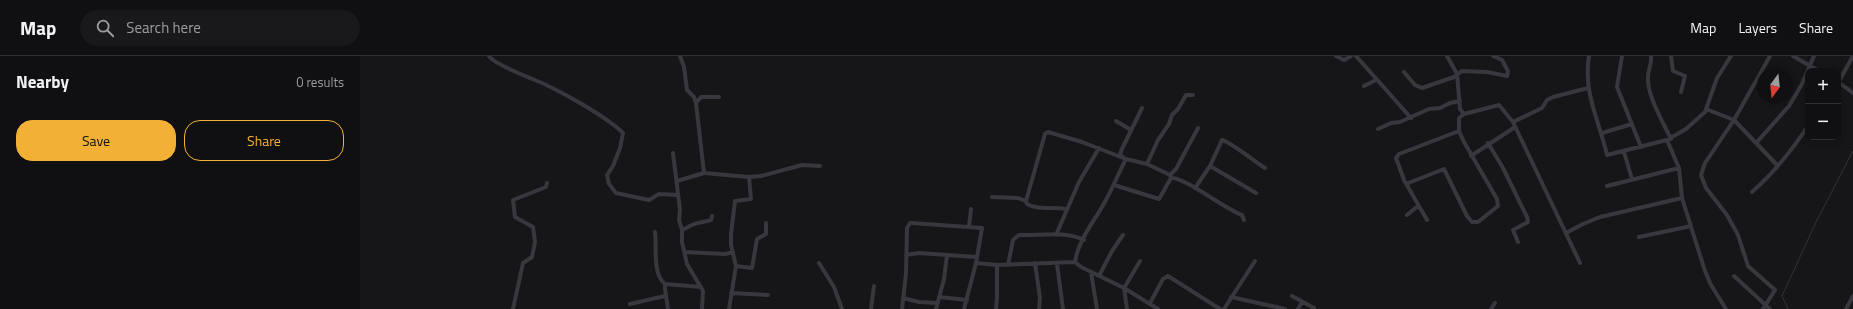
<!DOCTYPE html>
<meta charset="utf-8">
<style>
:root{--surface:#101012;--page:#19191b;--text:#f1f3f6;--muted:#9c9d9f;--line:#303032;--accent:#f2b134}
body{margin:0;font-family:"Titillium Web",sans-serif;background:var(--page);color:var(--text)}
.controls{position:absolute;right:12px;top:12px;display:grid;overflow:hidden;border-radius:8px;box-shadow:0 2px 6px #0003}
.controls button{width:36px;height:36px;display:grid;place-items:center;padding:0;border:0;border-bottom:1px solid var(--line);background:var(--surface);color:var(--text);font:20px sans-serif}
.compass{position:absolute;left:1397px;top:12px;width:36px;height:36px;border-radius:50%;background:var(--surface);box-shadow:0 2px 6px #0003;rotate:195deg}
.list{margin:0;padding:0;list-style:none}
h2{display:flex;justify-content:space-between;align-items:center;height:52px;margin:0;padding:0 16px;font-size:17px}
h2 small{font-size:13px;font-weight:400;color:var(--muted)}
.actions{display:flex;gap:8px;padding:12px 16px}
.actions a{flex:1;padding:9px 0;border:1px solid var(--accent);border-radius:16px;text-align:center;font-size:14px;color:var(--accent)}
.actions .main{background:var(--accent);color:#111}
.icon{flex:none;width:22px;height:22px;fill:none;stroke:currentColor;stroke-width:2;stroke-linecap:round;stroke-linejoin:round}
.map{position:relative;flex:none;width:1493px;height:253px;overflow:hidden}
header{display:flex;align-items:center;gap:24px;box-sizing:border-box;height:56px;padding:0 20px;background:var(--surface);border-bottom:1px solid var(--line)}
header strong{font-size:19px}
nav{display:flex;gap:22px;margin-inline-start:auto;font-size:14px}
.search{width:280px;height:36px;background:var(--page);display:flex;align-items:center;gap:10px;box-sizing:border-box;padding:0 14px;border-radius:22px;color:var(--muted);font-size:15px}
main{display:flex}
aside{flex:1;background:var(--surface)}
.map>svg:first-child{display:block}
</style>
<header>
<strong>Map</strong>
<div class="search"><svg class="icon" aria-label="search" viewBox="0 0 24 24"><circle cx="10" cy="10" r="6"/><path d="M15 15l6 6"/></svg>Search here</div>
<nav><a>Map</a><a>Layers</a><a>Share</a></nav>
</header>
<main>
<aside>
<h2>Nearby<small>0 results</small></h2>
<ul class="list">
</ul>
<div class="actions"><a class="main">Save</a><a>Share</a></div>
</aside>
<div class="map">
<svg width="1493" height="253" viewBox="0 0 1493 253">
<rect width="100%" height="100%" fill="#161618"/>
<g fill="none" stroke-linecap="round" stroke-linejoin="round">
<!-- stream -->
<path stroke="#2c353c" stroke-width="1" d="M 1428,253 L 1422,240 L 1456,166 L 1493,95"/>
<!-- minor -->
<path stroke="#37383d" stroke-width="4" d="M 129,0 C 133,7 165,20 175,24 C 197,33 246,60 263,77 L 260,92 L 253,110 L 247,119 L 249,128 L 256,137 L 289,144 L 299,138 L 318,139
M 320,0 L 324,11 L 327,34 L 334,41 L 336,47
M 976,0 L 984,4 L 991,0
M 996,0 L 1051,62
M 1087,0 L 1097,18 L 1100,53 L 1104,58
M 1229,0 C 1223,37 1239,64 1247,99 L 1307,84 L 1326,73 L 1345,56 L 1357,22 L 1371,0
M 1262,0 L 1257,31 L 1281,91
M 1291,0 C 1292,8 1288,14 1288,21 C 1287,40 1303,66 1311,83
M 1311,0 L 1313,15 L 1325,20 L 1321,36
M 1433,0 L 1459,15
M 1044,16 L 1055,29 L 1062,32 L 1094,21 L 1102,15 L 1127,16 L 1147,20 L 1148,15 L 1142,4 L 1133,0
M 1478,26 L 1493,37
M 1478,27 L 1493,0
M 1004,30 L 1016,24
M 1346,53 L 1374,64 L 1417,109
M 756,65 L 771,74
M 1153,66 L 1182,52 L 1187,44 L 1193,41 L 1228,32
M 1018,73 L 1031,67 L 1040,66 L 1069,53 L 1080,52 L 1090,47 L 1100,45
M 1242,77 L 1272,68
M 1307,84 L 1319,112 L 1322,142 L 1345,215 L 1351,229 L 1366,253
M 1397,86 L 1429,50 L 1442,28 L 1454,0
M 1128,87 L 1143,112 L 1167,161 L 1168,166 L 1153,174 L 1158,186
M 1264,96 L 1272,123
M 313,97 L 320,154 L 319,164 L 322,174 L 322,186 L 327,208 L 343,235 L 342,253
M 1111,100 L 1155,71
M 764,102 L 760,99 L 761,95 L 782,52
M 787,108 L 798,84 L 809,68 L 812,59 L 818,53 L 826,39 L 833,39
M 850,110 L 896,137
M 344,117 L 336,47 L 341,41 L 359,41
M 810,119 L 811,122 C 823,120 865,153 882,159 L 884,164
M 317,125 L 344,117 L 389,121 L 401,120 L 442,109 L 460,110
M 1046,128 L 1084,113 L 1107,160 L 1112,166 L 1118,166 L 1138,150 L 1137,143 L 1104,86 L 1099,75 L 1099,62 L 1104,58 L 1139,49 L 1153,66 L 1220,207
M 754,129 L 799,143 L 811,122
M 1247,130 L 1319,112
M 835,132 L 850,110 L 862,84 C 869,85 897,107 905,112
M 1392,136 C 1414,117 1432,94 1448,70
M 632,141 L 658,142 L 666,145 L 667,148 C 678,155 693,150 706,153
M 666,145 L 685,78 L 688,76 L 722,86 L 766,103
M 1047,159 L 1058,150
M 1067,164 L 1044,124 L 1036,102 L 1039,98 L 1099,75
M 609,170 L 611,153
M 322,174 L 334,168 L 351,164 L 352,160
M 295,176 C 297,191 292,218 305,228 L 341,231
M 1206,177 L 1223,168 L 1240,161 L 1322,142
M 696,179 L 719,126 L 739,92
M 1279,181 L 1331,170
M 324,196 L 365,198 L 373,196
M 546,199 L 559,197 L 616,201
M 715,206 C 718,183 737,162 747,142 C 754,129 759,116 766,103 L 787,108 L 810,119 L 816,113 L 838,72
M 459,207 L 474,231 L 482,253
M 616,207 L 637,209 L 715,206 L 721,211 L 764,232 L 798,253
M 675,207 L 680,242 L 679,253
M 697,208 L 703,253
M 648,209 L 653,184 L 659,179 C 679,180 705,174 724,184
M 376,210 L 392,212 L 397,183 L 406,178 L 406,167
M 731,216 L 737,253
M 739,220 L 752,195 L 763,179
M 1374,220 L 1410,253
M 305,228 L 305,233 L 308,253
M 371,237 L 408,239
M 932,240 L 954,252
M 579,241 L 607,244
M 871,241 L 925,253
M 543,242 L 559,246 L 577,247
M 790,247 L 803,223 L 808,220 L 860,253
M 270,248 L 305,240
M 153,253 L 163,207 L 172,201 L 175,186 L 173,171 L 155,161 L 153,144 L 186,131 L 187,127
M 369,253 L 376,210 L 371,189 L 371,178 L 375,145 L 391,143 L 389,121
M 511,253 L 514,230
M 542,253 L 546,217 L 547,172 L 550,167 L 552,167 L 622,172 L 616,207 L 604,253
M 576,253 L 584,223 L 587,199
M 636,253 L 637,241 L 637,209
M 767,253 L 764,232 L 780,205
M 864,253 L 895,205
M 938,253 L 942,246
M 1131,253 L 1135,247
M 1403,253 L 1415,234 L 1388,210 L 1378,179 L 1367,159 L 1346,132 L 1341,119 L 1345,107 L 1374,64 L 1410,0
M 1486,253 L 1493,240"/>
</g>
</svg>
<div class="controls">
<button>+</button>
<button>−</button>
</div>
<svg class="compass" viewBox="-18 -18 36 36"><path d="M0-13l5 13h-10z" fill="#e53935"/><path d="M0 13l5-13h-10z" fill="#9c9d9f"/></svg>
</div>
</main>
